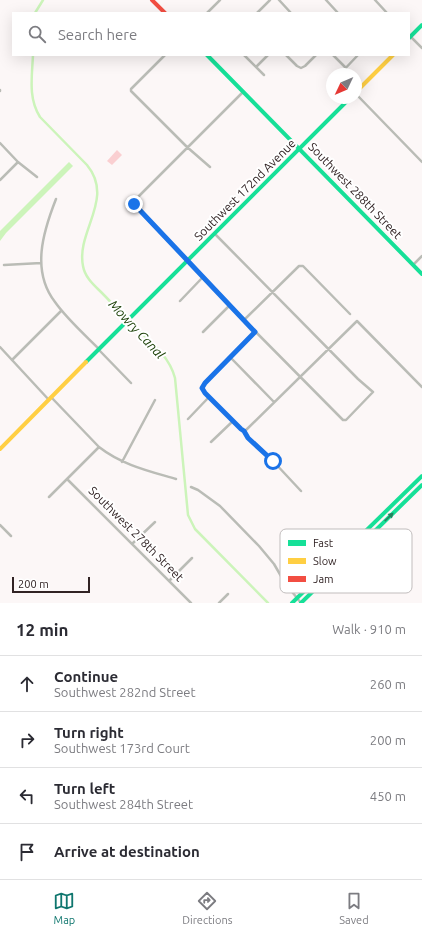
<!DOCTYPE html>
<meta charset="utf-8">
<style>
:root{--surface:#fff;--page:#f2f2f3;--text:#2b2b33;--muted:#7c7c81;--line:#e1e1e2;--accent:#0f766e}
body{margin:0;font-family:Ubuntu,sans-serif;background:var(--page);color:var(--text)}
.compass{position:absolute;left:326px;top:68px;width:36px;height:36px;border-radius:50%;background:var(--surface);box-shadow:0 4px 16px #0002;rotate:226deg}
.scale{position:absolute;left:12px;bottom:10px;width:78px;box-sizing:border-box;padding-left:4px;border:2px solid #312324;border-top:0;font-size:11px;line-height:14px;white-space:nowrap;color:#312324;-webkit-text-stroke:3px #fff;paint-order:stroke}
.stop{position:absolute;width:12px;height:12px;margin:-9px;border:3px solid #1a73e8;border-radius:50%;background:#fff}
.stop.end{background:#1a73e8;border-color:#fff;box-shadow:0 1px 4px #0008}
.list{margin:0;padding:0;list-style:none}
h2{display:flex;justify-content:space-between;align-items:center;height:52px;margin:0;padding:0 16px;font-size:17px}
h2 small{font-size:13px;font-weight:400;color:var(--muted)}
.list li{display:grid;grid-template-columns:26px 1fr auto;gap:12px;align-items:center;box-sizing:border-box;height:56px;padding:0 16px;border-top:1px solid var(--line)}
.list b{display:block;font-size:15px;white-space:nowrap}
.list p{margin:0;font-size:13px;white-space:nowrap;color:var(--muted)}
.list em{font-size:13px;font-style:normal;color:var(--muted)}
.icon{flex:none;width:22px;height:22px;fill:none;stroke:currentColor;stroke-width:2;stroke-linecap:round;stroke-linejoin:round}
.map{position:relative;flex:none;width:422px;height:603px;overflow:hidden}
.search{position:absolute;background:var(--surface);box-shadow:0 4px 16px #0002;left:12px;right:12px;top:12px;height:44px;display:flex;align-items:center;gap:10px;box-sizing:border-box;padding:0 14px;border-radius:0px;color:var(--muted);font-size:15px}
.sheet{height:276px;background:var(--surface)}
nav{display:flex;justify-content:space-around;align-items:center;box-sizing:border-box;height:56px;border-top:1px solid var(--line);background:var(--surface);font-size:11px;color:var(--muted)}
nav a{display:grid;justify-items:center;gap:2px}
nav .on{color:var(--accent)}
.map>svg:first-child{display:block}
</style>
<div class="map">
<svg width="422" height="603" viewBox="0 0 422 603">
<rect width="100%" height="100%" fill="#fcf7f7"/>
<!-- green -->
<path fill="#facfd1" d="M 117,150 L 122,155 L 112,165 L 107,161 Z"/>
<!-- water -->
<path fill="#ccf4ba" d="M 69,162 L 73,166 L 6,233 L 0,241 L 0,231 Z"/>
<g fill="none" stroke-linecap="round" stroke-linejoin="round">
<!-- canal -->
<path stroke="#ccf4ba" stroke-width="2.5" d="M 35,13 L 43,0
M 33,55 C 32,77 28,98 40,117 L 87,165 C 115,199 76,231 83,266 C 85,278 95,286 102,293 C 111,302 119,311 127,320 C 145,338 168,352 175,378 L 188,515 L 195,529 L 268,603"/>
<!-- street -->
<path stroke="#babcb6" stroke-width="2.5" d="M 279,0 L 291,13
M 326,0 L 338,13
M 375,0 L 387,13
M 207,13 L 220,0
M 257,13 L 270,0
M 409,35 L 422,48
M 165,55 L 131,89 L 131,91 L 187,147 L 210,167
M 244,55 L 264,75
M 286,55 L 297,66 L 301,68 L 305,66 L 316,55
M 333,55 L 346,68
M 256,67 L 268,55
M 340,74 L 358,55
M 0,91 L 0,90
M 356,94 L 422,162
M 0,143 L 18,162 L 37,177
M 0,180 L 18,162
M 56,199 C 43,232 31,271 55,302 C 67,319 84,334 99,349
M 215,234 L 358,379 L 373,392 L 346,420 L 343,420 L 244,320 L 132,203 L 243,92
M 4,265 L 41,263
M 413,265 L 422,256
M 180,301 L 203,277
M 244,320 L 299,266 L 303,266 L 350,314
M 255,331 L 205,383 L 202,388 L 205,393 L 241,429 L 245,431 L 248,438 L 273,461 L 301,491
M 203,332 L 230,305
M 0,347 L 49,400
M 99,350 L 131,383
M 230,357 L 274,402
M 12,360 L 61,311
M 51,397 L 99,447 C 122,465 149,471 176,479
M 188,419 L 209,397
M 245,431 L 357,321 L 422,387
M 211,442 L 233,421
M 122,462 L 155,400
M 67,479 L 191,603
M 191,487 L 198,490 L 220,506 L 259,546 L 274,564 L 285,583 L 301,603
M 49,497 L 99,447
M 0,525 L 11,536
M 133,543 L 155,522
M 169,581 L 192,558
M 219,603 L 228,594"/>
<!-- fast -->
<path stroke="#16e098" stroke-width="4" d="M 409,38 L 422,25
M 207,55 L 422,274
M 86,362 L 350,98
M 292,603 L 422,476
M 301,603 L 422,485"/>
<!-- slow -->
<path stroke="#ffcf43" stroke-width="4" d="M 356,92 L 393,55
M 0,449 L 86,362"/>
<!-- jam -->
<path stroke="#f24e42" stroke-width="4" d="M 152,0 L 165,13"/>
</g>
<!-- one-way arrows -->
<defs><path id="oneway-solid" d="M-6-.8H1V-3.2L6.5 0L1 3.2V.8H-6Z"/></defs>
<use fill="#24825e" href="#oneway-solid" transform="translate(389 517) rotate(-44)"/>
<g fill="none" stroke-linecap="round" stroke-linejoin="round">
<!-- route -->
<path stroke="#1a73e8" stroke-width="5" d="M 134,204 L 255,332 L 205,383 L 202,388 L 205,393 L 241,429 L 244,431 L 248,438 L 273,461"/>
</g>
<g text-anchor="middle" stroke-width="4" stroke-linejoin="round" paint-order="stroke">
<!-- street labels -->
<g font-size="12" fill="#312324" stroke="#fff">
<text transform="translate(245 190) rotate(-45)" y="4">Southwest 172nd Avenue</text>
<text transform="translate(355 191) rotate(46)" y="4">Southwest 288th Street</text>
<text transform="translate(136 534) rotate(45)" y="4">Southwest 278th Street</text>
</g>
<!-- water labels -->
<g font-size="13" font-style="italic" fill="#1b4007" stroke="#fff">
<text transform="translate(137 329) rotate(47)" y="5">Mowry Canal</text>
</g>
</g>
<!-- legend -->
<rect x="280" y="529" width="132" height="64" rx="6" fill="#fff" stroke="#c1bdbd" stroke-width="1"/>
<rect x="288" y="540" width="18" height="6" fill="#16e098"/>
<rect x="288" y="558" width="18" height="6" fill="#ffcf43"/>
<rect x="288" y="576" width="18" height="6" fill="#f24e42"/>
<g font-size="11" fill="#312324">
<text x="313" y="547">Fast</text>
<text x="313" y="565">Slow</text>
<text x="313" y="583">Jam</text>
</g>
</svg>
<svg class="compass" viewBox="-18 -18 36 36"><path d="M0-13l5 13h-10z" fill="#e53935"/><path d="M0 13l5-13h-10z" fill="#7c7c81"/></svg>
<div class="scale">200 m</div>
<div class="stop" style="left:273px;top:461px"></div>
<div class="stop end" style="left:134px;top:204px"></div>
<div class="search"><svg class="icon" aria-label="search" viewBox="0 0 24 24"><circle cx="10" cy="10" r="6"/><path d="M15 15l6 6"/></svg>Search here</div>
</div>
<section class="sheet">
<h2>12 min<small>Walk · 910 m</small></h2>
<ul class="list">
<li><svg class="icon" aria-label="ahead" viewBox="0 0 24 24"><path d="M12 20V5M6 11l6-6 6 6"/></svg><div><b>Continue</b><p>Southwest 282nd Street</p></div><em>260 m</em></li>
<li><svg class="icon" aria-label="right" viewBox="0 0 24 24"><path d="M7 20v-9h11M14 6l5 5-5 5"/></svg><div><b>Turn right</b><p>Southwest 173rd Court</p></div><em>200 m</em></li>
<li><svg class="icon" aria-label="left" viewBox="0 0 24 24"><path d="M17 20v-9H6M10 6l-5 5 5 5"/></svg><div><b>Turn left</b><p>Southwest 284th Street</p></div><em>450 m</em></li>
<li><svg class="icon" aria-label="arrive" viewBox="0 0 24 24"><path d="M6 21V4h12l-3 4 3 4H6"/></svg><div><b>Arrive at destination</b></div></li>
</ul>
</section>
<nav>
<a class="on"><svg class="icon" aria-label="map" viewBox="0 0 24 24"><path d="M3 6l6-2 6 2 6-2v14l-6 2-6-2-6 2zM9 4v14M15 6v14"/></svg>Map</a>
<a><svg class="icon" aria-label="directions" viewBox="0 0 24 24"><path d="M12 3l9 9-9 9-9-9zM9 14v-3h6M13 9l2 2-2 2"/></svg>Directions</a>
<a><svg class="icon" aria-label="saved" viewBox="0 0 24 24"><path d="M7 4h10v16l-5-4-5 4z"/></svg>Saved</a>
</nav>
